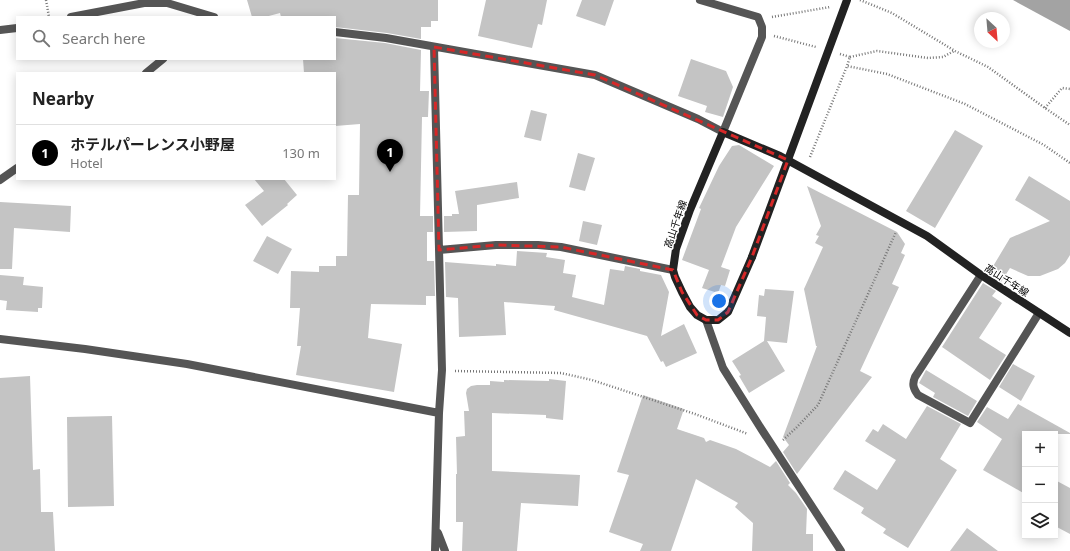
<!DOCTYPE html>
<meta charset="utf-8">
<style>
:root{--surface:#fff;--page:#f6f6f6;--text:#222;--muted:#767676;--line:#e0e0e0;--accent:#000}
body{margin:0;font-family:"Noto Sans","Noto Sans JP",sans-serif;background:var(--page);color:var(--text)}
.controls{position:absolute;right:12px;bottom:12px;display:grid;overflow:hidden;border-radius:0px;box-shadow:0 2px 10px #0003}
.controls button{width:36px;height:36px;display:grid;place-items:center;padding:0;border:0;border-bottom:1px solid var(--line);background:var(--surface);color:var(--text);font:20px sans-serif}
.compass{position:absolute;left:974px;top:12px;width:36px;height:36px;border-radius:50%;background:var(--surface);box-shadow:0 2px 10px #0003;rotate:154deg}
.you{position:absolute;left:719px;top:301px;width:14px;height:14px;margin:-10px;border:3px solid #fff;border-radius:50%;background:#1a73e8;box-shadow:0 0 0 6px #1a73e833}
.badge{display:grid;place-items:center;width:26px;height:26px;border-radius:50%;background:var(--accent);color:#fff;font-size:13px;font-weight:700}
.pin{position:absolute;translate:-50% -33px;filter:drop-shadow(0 1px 2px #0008)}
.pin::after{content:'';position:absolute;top:21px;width:14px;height:12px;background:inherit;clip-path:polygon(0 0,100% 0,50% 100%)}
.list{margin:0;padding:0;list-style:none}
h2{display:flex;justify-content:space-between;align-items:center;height:52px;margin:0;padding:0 16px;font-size:17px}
h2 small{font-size:13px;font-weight:400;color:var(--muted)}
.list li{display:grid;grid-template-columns:26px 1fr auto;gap:12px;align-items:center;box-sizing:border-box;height:56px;padding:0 16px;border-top:1px solid var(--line)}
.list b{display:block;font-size:15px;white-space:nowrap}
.list p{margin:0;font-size:13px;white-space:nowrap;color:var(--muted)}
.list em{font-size:13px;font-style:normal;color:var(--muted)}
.icon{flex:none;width:22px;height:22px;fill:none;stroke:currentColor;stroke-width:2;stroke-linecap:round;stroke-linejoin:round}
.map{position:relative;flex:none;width:1070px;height:551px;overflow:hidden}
.search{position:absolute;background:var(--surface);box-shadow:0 2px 10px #0003;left:16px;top:16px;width:320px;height:44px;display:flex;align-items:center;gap:10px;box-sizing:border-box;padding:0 14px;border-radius:0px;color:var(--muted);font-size:15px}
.panel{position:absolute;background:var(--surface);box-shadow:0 2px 10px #0003;left:16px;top:72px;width:320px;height:108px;border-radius:0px}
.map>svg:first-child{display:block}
</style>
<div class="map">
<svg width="1070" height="551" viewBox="0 0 1070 551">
<rect width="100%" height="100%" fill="#fff"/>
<!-- water -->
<path fill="#a3a3a3" d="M 1013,0 L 1070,0 L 1070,31 Z"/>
<!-- building -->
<path fill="#c4c4c4" d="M 247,0 L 438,0 L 438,21 L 431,21 L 431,27 L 421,27 L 421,39 L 387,33 L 335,27 L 335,17 L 281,17 L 280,13 L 265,17 L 252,17 Z
M 486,0 L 547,0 L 542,25 L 538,24 L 532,48 L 478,36 Z
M 582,0 L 614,0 L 605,26 L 576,16 Z
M 335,38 L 385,43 L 421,50 L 420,91 L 429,91 L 428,117 L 422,117 L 420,216 L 433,216 L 433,232 L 427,232 L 427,261 L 434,261 L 435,296 L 426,296 L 426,305 L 371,304 L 368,338 L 402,344 L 394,392 L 296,375 L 301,346 L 297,346 L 300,308 L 290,308 L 291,271 L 319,272 L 319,266 L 336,266 L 336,256 L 347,256 L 348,195 L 359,195 L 360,124 L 335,126 L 335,73 L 304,73 L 303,59 L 335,59 Z
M 691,59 L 726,71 L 733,87 L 723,117 L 705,112 L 707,106 L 678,96 Z
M 531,110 L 547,114 L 541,141 L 524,137 Z
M 955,130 L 983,146 L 935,228 L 906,211 Z
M 739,145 L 774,166 L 736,227 L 721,267 L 730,270 L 725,286 L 721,285 L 718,293 L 702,288 L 709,270 L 682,260 L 701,209 L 699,208 L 719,166 L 732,146 Z
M 578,153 L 595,158 L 585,191 L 569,187 Z
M 1029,176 L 1070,201 L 1070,255 L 1065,263 L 1058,269 L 1040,276 L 1028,276 L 1010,268 L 1001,282 L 989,273 L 1010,238 L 1050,221 L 1015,200 Z
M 254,179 L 284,179 L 297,195 L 287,204 L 288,205 L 262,226 L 245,205 L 264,191 Z
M 517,182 L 519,198 L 477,205 L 477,231 L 444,232 L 444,216 L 452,216 L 452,214 L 459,214 L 455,191 Z
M 807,186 L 897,232 L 905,244 L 901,253 L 905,255 L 892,284 L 899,287 L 860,371 L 872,377 L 797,474 L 783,452 L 789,445 L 783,437 L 817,346 L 816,346 L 804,289 L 823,247 L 815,243 L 819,236 L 816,235 L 821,226 Z
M 0,202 L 71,206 L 70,232 L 14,228 L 12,269 L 0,269 Z
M 583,221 L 602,225 L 597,245 L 579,241 Z
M 267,236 L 292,249 L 278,274 L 253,261 Z
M 517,251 L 547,253 L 546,257 L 565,260 L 563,273 L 576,275 L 572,297 L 604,305 L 610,269 L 624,271 L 625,266 L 640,269 L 640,271 L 661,275 L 669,292 L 661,336 L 684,324 L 697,353 L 666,367 L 663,361 L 661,362 L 647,336 L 554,310 L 555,306 L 504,302 L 506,335 L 459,337 L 458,298 L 446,297 L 445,262 L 496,266 L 496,264 L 516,266 Z
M 0,275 L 24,277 L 23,285 L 43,287 L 42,308 L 38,308 L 38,312 L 6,310 L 7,301 L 0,300 Z
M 983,283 L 996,291 L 992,296 L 1002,303 L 979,338 L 1006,355 L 990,380 L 942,347 Z
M 765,289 L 794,291 L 787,343 L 767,341 L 785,371 L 749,393 L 739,376 L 741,375 L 732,361 L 764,341 L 766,317 L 757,316 L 759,295 L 764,296 Z
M 1013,364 L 1035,376 L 1021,401 L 999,387 Z
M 926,370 L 977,401 L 968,416 L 933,397 L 935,393 L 919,383 Z
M 30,376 L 33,470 L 40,469 L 41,512 L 53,512 L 55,551 L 0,551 L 0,378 Z
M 549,379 L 566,381 L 563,420 L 546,418 L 546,415 L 492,413 L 492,471 L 580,475 L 578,506 L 521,503 L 517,551 L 462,551 L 463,522 L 456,522 L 456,474 L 457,474 L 456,437 L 465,436 L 464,411 L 469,411 L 466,393 L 467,389 L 471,386 L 477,385 L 490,385 L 490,381 L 504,382 L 504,380 L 549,381 Z
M 643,395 L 684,409 L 677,429 L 704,438 L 706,442 L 710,440 L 736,449 L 770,467 L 776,461 L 790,483 L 788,485 L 796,493 L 807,509 L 806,534 L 813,534 L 813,551 L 752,551 L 753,523 L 735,507 L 738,503 L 696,479 L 671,551 L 640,551 L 643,544 L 609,532 L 629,475 L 617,472 Z
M 1018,404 L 1070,433 L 1070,434 L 1025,434 L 1025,494 L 983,470 L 1002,439 L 977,422 L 987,407 L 1008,419 Z
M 927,406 L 961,424 L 940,459 L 957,470 L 908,548 L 883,533 L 886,529 L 861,513 L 864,508 L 833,489 L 845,470 L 877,490 L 896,460 L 865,441 L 873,429 L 878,432 L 883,424 L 906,439 Z
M 112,416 L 114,506 L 68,507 L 67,417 Z
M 1055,480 L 1070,488 L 1070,534 L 1055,526 Z
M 967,528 L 998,551 L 950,551 Z"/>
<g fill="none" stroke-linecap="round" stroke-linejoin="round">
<!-- path -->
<path stroke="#777" stroke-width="2.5" stroke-dasharray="1 2" stroke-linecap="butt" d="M 46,0 L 49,17
M 860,0 L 892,13 L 955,51 L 988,67 L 1045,108 L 1070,125
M 772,17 L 830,7
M 774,36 L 816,47
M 840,54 L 850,57 L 847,66
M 850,57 L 877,51 L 928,58 L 943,57 L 954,51
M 1045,108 L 1062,88 L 1070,89
M 810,157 L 847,66 L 887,74 L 965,104 L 1044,145 L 1070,163
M 455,371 L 561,373 L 592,380 L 695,414 L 748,434
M 783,440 L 796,428 L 818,405 L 896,232"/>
<!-- minor -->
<path stroke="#555" stroke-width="8" d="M 71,17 L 144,3 L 167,3 L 214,17
M 0,30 L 17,28
M 335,32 L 386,38 L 595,75 L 698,119 L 723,132 L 762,37 L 762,27 L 758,17 L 700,0
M 434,47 L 442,370 L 439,413 L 435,551
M 146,73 L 163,59
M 0,180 L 17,168
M 439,250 L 496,245 L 538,245 L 561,247 L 673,270
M 981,275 L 915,377 C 912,384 913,388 918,395 L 970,423 L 1039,313
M 706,320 L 723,368 L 762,430 L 841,551
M 0,339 L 85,349 L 187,364 L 439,413
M 438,533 L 445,551"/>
<!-- secondary -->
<path stroke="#222" stroke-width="8" d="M 752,257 L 728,312 L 718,320 L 706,320 L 697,315 L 690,307 L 682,292 L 675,277 L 673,270 L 676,249 L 690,210 L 723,132 L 780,156 L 927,236 L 981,275 L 1070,333"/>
<!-- secondary-bridge -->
<path stroke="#222" stroke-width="8" d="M 752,257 L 847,0"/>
</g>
<!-- marked area -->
<path fill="none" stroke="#d62828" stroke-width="3" stroke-dasharray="8 5" stroke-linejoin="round" d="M 434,47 L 595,75 L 788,160 L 752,257 L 728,312 L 718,320 L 706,320 L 697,315 L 682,292 L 673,270 L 561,247 L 496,245 L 439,250 Z"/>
<g text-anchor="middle" stroke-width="3" stroke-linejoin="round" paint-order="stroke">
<!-- street labels -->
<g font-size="10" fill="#000" stroke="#fff">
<text transform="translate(675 224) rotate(-71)" y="4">高山千年線</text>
<text transform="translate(1007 280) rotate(33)" y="4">高山千年線</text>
</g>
</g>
</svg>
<div class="controls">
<button>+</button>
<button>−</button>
<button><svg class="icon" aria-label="layers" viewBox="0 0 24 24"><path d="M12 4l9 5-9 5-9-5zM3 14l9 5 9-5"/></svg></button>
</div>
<svg class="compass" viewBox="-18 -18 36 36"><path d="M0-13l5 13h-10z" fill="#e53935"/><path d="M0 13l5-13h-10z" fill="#767676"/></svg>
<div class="you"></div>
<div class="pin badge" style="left:390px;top:172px">1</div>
<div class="search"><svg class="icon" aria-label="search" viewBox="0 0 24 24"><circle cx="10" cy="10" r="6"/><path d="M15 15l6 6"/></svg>Search here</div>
<section class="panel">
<h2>Nearby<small></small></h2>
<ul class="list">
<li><span class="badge">1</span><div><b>ホテルパーレンス小野屋</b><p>Hotel</p></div><em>130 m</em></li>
</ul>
</section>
</div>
